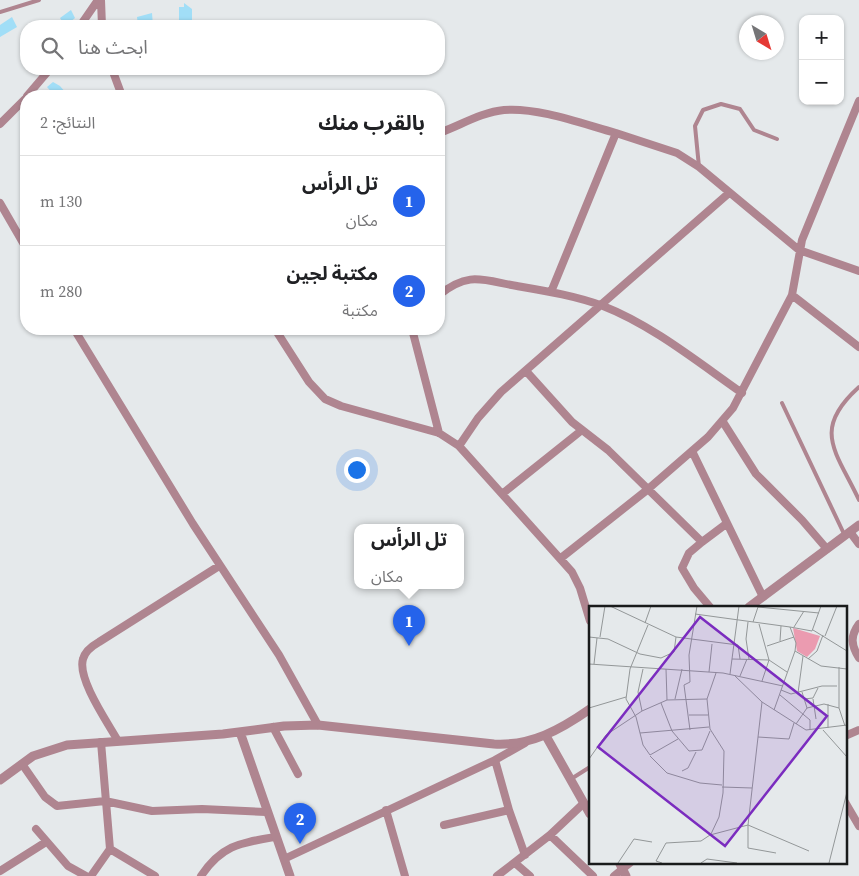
<!DOCTYPE html>
<html lang="ar">
<meta charset="utf-8">
<style>
:root{--surface:#fff;--page:#f6f6f6;--text:#202124;--muted:#757577;--line:#e0e0e0;--accent:#2563eb}
body{margin:0;font-family:"Source Serif 4","Noto Sans Arabic",serif;background:var(--page);color:var(--text);direction:rtl}
.controls{position:absolute;right:15px;top:15px;display:grid;overflow:hidden;border-radius:10px;box-shadow:0 1px 4px #0004}
.controls button{width:45px;height:45px;display:grid;place-items:center;padding:0;border:0;border-bottom:1px solid var(--line);background:var(--surface);color:var(--text);font:25px sans-serif}
.compass{position:absolute;left:739px;top:15px;width:45px;height:45px;border-radius:50%;background:var(--surface);box-shadow:0 1px 4px #0004;rotate:142deg}
.you{position:absolute;left:356px;top:469px;width:18px;height:18px;margin:-12px;border:4px solid #fff;border-radius:50%;background:#1a73e8;box-shadow:0 0 0 8px #1a73e833}
.badge{display:grid;place-items:center;width:32px;height:32px;border-radius:50%;background:var(--accent);color:#fff;font-size:16px;font-weight:700}
.pin{position:absolute;translate:-50% -41px;filter:drop-shadow(0 1px 2px #0008)}
.pin::after{content:'';position:absolute;top:26px;width:18px;height:15px;background:inherit;clip-path:polygon(0 0,100% 0,50% 100%)}
.popup{position:absolute;left:354px;top:524px;width:110px;height:65px;box-sizing:border-box;display:grid;place-content:center;border-radius:10px;background:var(--surface);filter:drop-shadow(0 1px 4px #0005);font-size:16px;white-space:nowrap;color:var(--muted)}
.popup b{font-size:19px;color:var(--text)}
.popup::after{content:'';position:absolute;left:50%;top:100%;margin-left:-10px;border:10px solid transparent;border-top-color:var(--surface)}
.list{margin:0;padding:0;list-style:none}
h2{display:flex;justify-content:space-between;align-items:center;height:65px;margin:0;padding:0 20px;font-size:21px}
h2 small{font-size:16px;font-weight:400;color:var(--muted)}
.list li{display:grid;grid-template-columns:32px 1fr auto;gap:15px;align-items:center;box-sizing:border-box;height:90px;padding:0 20px;border-top:1px solid var(--line)}
.list b{display:block;font-size:19px;white-space:nowrap}
.list p{margin:0;font-size:16px;white-space:nowrap;color:var(--muted)}
.list em{font-size:16px;font-style:normal;color:var(--muted)}
.icon{flex:none;width:28px;height:28px;fill:none;stroke:currentColor;stroke-width:2;stroke-linecap:round;stroke-linejoin:round}
.map{position:relative;flex:none;width:859px;height:876px;overflow:hidden;direction:ltr}
.search{position:absolute;background:var(--surface);box-shadow:0 1px 4px #0004;left:20px;top:20px;width:425px;height:55px;display:flex;align-items:center;gap:12px;box-sizing:border-box;padding:0 18px;border-radius:20px;color:var(--muted);font-size:19px}
.panel{position:absolute;background:var(--surface);box-shadow:0 1px 4px #0004;left:20px;top:90px;width:425px;height:245px;border-radius:20px;direction:rtl}
.map>svg:first-child{display:block}
</style>
<div class="map">
<svg width="859" height="876" viewBox="0 0 859 876">
<rect width="100%" height="100%" fill="#e5e9eb"/>
<!-- building -->
<path fill="#a1def7" d="M 184,3 L 192,9 L 192,20 L 179,22 L 179,7 L 184,7 Z
M 71,10 L 75,18 L 65,26 L 60,18 Z
M 152,13 L 153,26 L 138,26 L 137,17 Z
M 12,17 L 17,27 L 0,37 L 0,25 Z
M 53,82 L 60,86 L 66,93 L 62,96 L 55,96 L 47,87 Z"/>
<g fill="none" stroke-linecap="round" stroke-linejoin="round">
<!-- service -->
<path stroke="#af8590" stroke-width="4" d="M 0,12 L 39,0
M 699,167 L 695,126 L 703,110 L 721,104 L 740,109 L 754,130 L 777,139
M 859,387 C 811,430 836,451 859,500
M 782,403 L 845,536
M 571,779 L 590,767"/>
<!-- minor -->
<path stroke="#af8590" stroke-width="8" d="M 101,0 L 102,26
M 80,26 L 98,0
M 112,69 L 122,96
M 27,96 L 50,69
M 0,124 L 26,98
M 439,133 C 459,126 482,112 504,110 C 538,107 583,124 616,133
M 0,203 L 26,248
M 551,292 L 616,133 L 677,153 L 699,167 L 799,250 L 859,271
M 439,295 C 469,271 482,280 517,286 C 546,291 576,296 603,306 C 652,325 699,363 742,393
M 792,295 L 859,347
M 74,329 L 193,524 L 279,655 L 318,725
M 275,329 L 309,382 L 325,399 L 341,406 L 439,433 L 459,446 L 572,572 L 580,588 L 590,621
M 412,329 L 439,433
M 526,371 L 572,422 L 608,450 L 702,542 L 689,553 L 682,568 L 694,588 L 710,607
M 723,422 L 756,474 L 802,520 L 827,549
M 459,446 L 478,418 L 501,392 L 729,193
M 692,451 L 763,597
M 502,494 L 582,430
M 850,532 L 859,544
M 702,542 L 726,524
M 561,558 L 647,490 L 708,437 L 733,408 L 792,295 L 802,240 L 859,101
M 859,624 C 850,636 851,645 859,658
M 273,727 L 298,774
M 845,736 L 859,730
M 118,741 C 108,723 77,679 83,659 C 85,651 92,646 99,642 L 219,566
M 101,742 L 110,849 L 155,876
M 495,760 L 509,810 L 525,855
M 22,764 L 45,797 L 57,806 L 105,801 L 152,811 L 202,809 L 266,812
M 845,802 L 859,826
M 386,810 L 405,876
M 444,825 L 509,810
M 36,829 L 68,866 L 86,876
M 550,835 L 593,876
M 284,859 L 495,760 L 525,743
M 515,863 L 530,876
M 0,871 L 46,842
M 91,876 L 110,849
M 201,876 C 222,845 240,843 275,837
M 497,876 L 550,835 L 584,803
M 614,876 L 631,862"/>
<!-- tertiary -->
<path stroke="#af8590" stroke-width="9" d="M 749,607 L 859,525
M 240,732 L 290,876
M 546,736 L 590,814
M 0,780 L 33,756 L 67,745 L 223,734 L 284,726 L 318,725 L 494,744 C 531,746 560,730 590,709
M 619,862 L 626,876"/>
</g>
<!-- overview -->
<g transform="translate(589 606)">
<rect width="258" height="258" fill="#e5e9eb"/>
<path d="M 204,22 L 231,30 L 226,43 L 218,51 L 208,45 Z" fill="#eb9bb0"/>
<path fill="none" stroke="#939798" stroke-width="1" d="M 21,0 L 87,31 L 149,39 L 151,53M 106,8 L 201,21M 159,16 L 157,33 L 160,53M 164,16 L 169,1 L 230,7M 56,17 L 62,0M 170,18 L 180,54 L 173,75M 59,19 L 41,63 L 37,93 L 47,111 L 54,139 L 61,149 L 89,133M 205,21 L 215,5M 224,24 L 258,45M 236,30 L 248,0M 0,31 L 19,33 L 51,48 L 72,52 L 85,46 L 87,31M 11,31 L 16,0M 191,35 L 192,20M 178,40 L 205,31M 206,45 L 232,60 L 258,63M 143,53 L 180,54 L 198,66M 219,53 L 228,45 L 234,29M 0,58 L 134,67 L 194,80M 5,58 L 8,32M 250,61 L 250,102 L 256,120M 77,63 L 78,94M 120,66 L 123,38M 141,68 L 150,0M 146,70 L 173,96 L 217,124 L 258,119M 151,70 L 158,53M 192,84 L 202,88 L 233,80 L 248,80M 209,87 L 214,50M 191,89 L 221,114 L 221,124M 86,93 L 93,63M 215,93 L 224,92 L 229,82M 224,93 L 227,113M 72,97 L 83,125 L 100,145 L 113,144 L 121,125M 0,102 L 37,91M 218,102 L 235,98 L 250,102M 185,104 L 206,45 L 207,37 L 201,21 L 223,25 L 232,0M 53,105 L 49,86 L 54,63M 100,109 L 119,109M 207,118 L 218,102 L 213,86M 239,122 L 239,98M 101,124 L 95,79 L 101,76 L 100,49 L 108,0M 234,124 L 258,151M 51,127 L 120,121M 169,131 L 200,133 L 205,117M 61,150 L 78,167 L 111,177 L 133,179M 0,153 L 17,129 L 53,105 L 78,94 L 118,93M 93,165 L 99,162 L 107,146M 133,181 L 163,182M 122,228 L 130,211 L 134,187 L 135,145 L 121,123 L 118,93 L 127,67M 187,247 L 159,242 L 159,219 L 220,245M 29,257 L 45,233 L 63,236M 73,257 L 67,255 L 77,237 L 112,235 L 121,229 L 159,219 L 173,96M 112,257 L 118,253 L 148,257M 240,257 L 258,186"/>
<path fill="#7b2cbf" fill-opacity="0.15" stroke="#7b2cbf" stroke-width="2.5" d="M 111,11 L 238,110 L 136,240 L 9,141 Z"/>
<rect width="258" height="258" fill="none" stroke="#191b1b" stroke-width="2.5"/>
</g>
</svg>
<div class="controls">
<button>+</button>
<button>−</button>
</div>
<svg class="compass" viewBox="-18 -18 36 36"><path d="M0-13l5 13h-10z" fill="#e53935"/><path d="M0 13l5-13h-10z" fill="#757577"/></svg>
<div class="you"></div>
<div class="pin badge" style="left:409px;top:646px">1</div>
<div class="popup"><b>تل الرأس</b>مكان</div>
<div class="pin badge" style="left:300px;top:844px">2</div>
<div class="search"><svg class="icon" aria-label="search" viewBox="0 0 24 24"><circle cx="10" cy="10" r="6"/><path d="M15 15l6 6"/></svg>ابحث هنا</div>
<section class="panel">
<h2>بالقرب منك<small>النتائج: 2</small></h2>
<ul class="list">
<li><span class="badge">1</span><div><b>تل الرأس</b><p>مكان</p></div><em>130 m</em></li>
<li><span class="badge">2</span><div><b>مكتبة لجين</b><p>مكتبة</p></div><em>280 m</em></li>
</ul>
</section>
</div>
